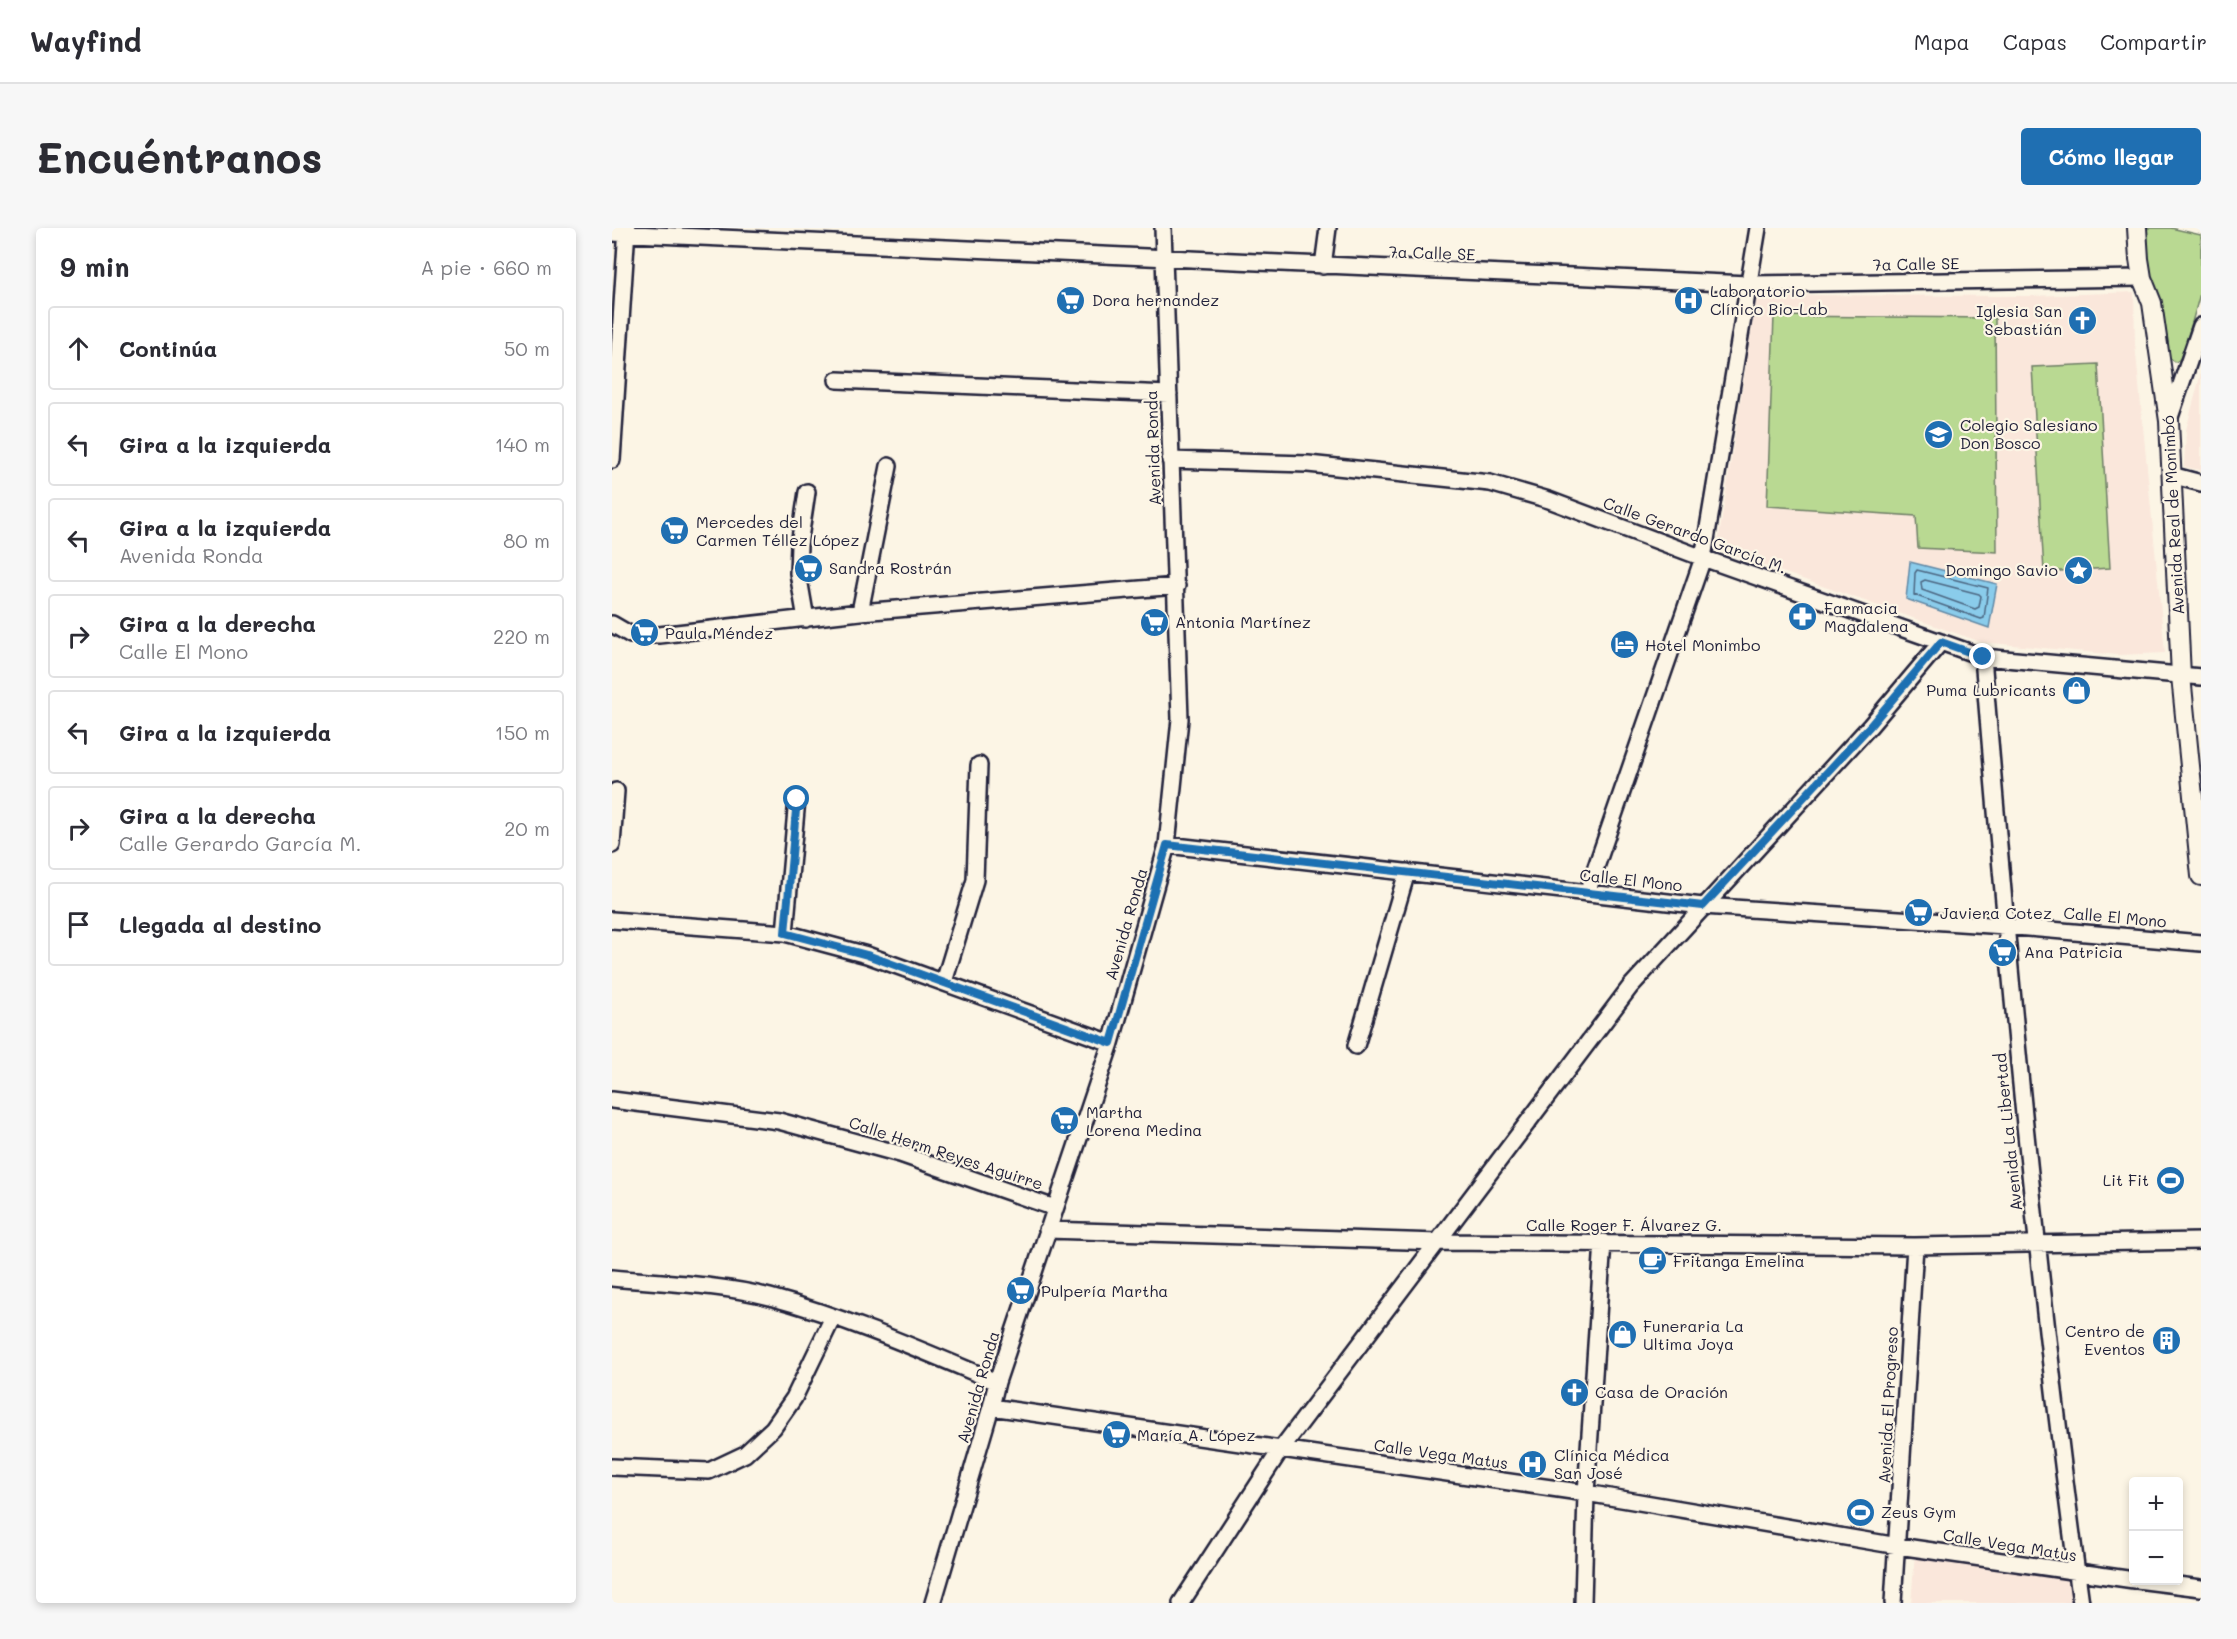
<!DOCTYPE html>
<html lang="es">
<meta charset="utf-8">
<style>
:root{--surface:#fff;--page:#f7f7f7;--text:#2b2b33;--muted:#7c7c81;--line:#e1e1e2;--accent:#1f6fb2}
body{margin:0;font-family:Mali,sans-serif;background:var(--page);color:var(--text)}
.controls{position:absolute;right:18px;bottom:18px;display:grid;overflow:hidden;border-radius:6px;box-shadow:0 3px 9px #0003}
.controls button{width:54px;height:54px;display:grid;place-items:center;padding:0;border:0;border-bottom:2px solid var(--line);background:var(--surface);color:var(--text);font:30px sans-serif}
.stop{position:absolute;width:18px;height:18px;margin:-14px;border:4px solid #1f6fb2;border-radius:50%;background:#fff}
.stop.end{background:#1f6fb2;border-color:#fff;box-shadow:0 2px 6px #0008}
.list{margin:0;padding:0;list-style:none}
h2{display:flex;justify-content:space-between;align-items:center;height:78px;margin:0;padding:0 24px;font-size:26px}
h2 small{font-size:20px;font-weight:400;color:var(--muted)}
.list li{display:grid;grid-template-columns:39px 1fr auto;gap:18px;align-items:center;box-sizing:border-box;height:84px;margin:0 12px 12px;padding:0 12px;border:2px solid var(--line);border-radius:6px}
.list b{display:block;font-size:22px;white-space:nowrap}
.list p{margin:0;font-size:20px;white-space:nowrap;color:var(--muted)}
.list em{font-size:20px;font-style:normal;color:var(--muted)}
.icon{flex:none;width:33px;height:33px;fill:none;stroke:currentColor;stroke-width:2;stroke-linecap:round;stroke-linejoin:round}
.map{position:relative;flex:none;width:1589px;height:1375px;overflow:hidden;border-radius:6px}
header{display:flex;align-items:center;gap:36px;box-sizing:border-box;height:84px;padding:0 30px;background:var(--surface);border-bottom:2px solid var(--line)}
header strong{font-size:28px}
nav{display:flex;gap:33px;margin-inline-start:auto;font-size:21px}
.intro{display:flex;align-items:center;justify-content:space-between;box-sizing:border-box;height:144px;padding:0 36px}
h1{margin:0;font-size:42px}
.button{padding:15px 27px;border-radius:6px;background:var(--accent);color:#fff;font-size:21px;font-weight:700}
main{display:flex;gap:36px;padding:0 36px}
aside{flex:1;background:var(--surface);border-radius:6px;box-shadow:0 3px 9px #0003}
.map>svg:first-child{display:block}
</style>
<header>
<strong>Wayfind</strong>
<nav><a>Mapa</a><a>Capas</a><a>Compartir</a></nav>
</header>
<div class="intro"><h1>Encuéntranos</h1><a class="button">Cómo llegar</a></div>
<main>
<aside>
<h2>9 min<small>A pie · 660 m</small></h2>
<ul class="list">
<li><svg class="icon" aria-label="ahead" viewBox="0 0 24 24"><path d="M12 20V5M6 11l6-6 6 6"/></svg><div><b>Continúa</b></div><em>50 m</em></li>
<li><svg class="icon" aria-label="left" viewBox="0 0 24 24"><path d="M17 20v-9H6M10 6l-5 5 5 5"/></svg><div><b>Gira a la izquierda</b></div><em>140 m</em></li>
<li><svg class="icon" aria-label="left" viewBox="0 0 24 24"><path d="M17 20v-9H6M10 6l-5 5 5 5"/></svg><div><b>Gira a la izquierda</b><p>Avenida Ronda</p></div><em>80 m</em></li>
<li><svg class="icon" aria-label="right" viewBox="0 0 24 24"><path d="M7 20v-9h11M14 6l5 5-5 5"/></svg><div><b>Gira a la derecha</b><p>Calle El Mono</p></div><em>220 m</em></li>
<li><svg class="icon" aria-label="left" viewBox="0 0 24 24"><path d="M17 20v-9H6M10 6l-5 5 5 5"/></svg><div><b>Gira a la izquierda</b></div><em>150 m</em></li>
<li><svg class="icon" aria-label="right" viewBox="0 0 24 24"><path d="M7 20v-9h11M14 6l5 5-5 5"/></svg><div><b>Gira a la derecha</b><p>Calle Gerardo García M.</p></div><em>20 m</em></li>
<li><svg class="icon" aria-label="arrive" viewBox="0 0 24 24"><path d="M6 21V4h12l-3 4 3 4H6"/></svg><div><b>Llegada al destino</b></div></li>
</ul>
</aside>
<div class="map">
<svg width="1589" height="1375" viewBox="0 0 1589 1375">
<rect width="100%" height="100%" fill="#fcf5e5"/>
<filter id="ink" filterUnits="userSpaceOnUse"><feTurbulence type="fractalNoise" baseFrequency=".0167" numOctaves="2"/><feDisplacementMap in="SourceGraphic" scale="12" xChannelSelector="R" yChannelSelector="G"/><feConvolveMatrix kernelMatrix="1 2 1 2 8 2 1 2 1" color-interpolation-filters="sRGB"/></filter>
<g filter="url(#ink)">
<!-- built -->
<path fill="#fae7db" d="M 1522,64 L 1523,116 L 1553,425 L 1506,427 L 1369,414 L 1105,321 L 1145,67 L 1421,68 Z
M 1589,145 L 1589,242 L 1572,239 L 1574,202 Z
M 1303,1326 L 1457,1350 L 1460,1375 L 1299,1375 Z"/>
<!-- green -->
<path fill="#b9d992" stroke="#6e7e66" stroke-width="1.5" d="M 1534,0 L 1559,0 L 1589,7 L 1589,62 L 1571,127 L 1566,133 L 1563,134 L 1557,129 L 1535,35 Z
M 1162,88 L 1383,90 L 1385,324 L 1306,320 L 1304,288 L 1155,278 Z
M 1486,136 L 1498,340 L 1432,344 L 1420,139 Z"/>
<!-- water -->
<path fill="#8acceb" stroke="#6088a5" stroke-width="1.5" d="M 1298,334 L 1385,356 L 1377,400 L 1294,371 Z"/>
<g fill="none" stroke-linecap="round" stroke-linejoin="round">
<!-- shore -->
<path stroke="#4c6681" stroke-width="1.5" d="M 1305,342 L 1376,360 L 1372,390 L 1369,391 L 1302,367 L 1303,345 Z
M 1313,352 L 1367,366 L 1369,368 L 1367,379 L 1363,381 L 1310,362 L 1309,354 Z"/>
<defs>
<path id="minor" d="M 0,5 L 1136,56 L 1530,50
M 711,38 L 716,0
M 225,152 L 557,166
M 1557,192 L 1589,98
M 0,232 L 15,0
M 558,232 L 696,236 L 878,255 L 937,272 L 1091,330 L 1371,429 L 1589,449
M 1559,247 L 1589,255
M 248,384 L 277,238
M 194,391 L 186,345 L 187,317 L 195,264
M 0,396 L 19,407 L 47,407 L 248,384 L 565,358
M 1371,429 C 1397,745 1426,1061 1469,1375
M 0,617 L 4,563
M 555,617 L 1091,678 L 1393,698 L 1589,715
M 975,665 L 1091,330 L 1146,0
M 0,692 L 173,705 L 255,727 L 499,815
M 173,705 L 185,571
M 332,754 L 363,652 L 367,537
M 744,818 L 795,644
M 0,872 L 167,893 L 288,926 L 443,980
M 435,1002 L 827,1014 L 1303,1018 L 1589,1013
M 0,1050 C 53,1055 107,1056 158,1069 C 236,1090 311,1123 385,1154
M 379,1179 L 974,1265 L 1286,1318 L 1522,1352
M 0,1239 L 97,1243 L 133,1226 L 161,1200 L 182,1170 L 221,1089
M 1525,1352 L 1589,1360
M 321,1375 L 379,1179 L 385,1154 L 499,815 L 555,617 L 568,491 L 551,0
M 569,1375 L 669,1221 L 1018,759 L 1258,498 L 1329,414
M 971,1375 L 974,1265 L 991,1014
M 1281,1375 L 1303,1018"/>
<path id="tertiary" d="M 1525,0 L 1527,31 L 1530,50 L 1540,75 L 1557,193 L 1569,448 L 1589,648"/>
</defs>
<!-- minor casing -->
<use href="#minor" stroke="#22223b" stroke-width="20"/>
<!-- tertiary casing -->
<use href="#tertiary" stroke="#22223b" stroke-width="22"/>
<!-- minor -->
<use href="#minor" stroke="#fcf5e5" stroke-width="15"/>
<!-- tertiary -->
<use href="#tertiary" stroke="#fcf5e5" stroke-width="18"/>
</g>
</g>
<g fill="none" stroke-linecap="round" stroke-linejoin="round" filter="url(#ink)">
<!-- route -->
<path stroke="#1f6fb2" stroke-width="8" d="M 185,571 L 173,705 L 255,727 L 499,815 L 555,617 L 1091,678 L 1258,498 L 1329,414 L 1371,429"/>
</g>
<!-- icons -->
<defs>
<symbol id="supermarket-disc" viewBox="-11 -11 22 22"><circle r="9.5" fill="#1f6fb2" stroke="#fcf5e5"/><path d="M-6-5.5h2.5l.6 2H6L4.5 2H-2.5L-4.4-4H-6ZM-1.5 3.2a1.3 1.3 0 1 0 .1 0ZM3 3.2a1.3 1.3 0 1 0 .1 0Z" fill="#fff"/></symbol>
<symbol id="hospital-disc" viewBox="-11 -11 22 22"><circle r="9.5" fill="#1f6fb2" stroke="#fcf5e5"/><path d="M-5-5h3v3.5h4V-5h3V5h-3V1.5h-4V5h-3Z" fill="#fff"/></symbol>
<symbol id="church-disc" viewBox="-11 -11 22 22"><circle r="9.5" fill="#1f6fb2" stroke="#fcf5e5"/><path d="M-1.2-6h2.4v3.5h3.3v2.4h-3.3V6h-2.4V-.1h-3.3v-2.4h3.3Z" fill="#fff"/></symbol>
<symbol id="school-disc" viewBox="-11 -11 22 22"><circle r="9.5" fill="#1f6fb2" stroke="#fcf5e5"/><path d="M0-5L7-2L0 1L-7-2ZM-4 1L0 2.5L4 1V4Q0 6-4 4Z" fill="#fff"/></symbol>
<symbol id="sight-disc" viewBox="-11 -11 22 22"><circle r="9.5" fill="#1f6fb2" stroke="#fcf5e5"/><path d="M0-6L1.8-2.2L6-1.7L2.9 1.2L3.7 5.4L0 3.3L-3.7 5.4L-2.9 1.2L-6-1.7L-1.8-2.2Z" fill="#fff"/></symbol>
<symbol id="pharmacy-disc" viewBox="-11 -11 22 22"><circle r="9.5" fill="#1f6fb2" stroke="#fcf5e5"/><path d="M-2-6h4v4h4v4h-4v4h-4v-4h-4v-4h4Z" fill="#fff"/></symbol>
<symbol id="hotel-disc" viewBox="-11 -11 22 22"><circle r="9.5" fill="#1f6fb2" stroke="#fcf5e5"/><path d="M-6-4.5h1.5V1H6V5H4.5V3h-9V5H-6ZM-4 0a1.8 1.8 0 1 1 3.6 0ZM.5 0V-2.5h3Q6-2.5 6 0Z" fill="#fff"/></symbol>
<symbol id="shop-disc" viewBox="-11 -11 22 22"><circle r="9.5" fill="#1f6fb2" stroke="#fcf5e5"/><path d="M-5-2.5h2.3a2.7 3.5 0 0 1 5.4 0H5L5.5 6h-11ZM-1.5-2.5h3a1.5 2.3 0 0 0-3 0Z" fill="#fff"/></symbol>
<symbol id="stadium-disc" viewBox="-11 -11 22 22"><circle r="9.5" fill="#1f6fb2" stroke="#fcf5e5"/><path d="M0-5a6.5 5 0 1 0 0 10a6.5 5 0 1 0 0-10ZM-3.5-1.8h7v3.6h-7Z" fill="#fff"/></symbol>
<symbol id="cafe-disc" viewBox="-11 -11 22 22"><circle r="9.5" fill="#1f6fb2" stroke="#fcf5e5"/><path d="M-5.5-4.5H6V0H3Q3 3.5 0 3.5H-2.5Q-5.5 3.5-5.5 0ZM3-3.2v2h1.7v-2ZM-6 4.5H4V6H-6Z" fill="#fff"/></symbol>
<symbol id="building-disc" viewBox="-11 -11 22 22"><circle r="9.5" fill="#1f6fb2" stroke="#fcf5e5"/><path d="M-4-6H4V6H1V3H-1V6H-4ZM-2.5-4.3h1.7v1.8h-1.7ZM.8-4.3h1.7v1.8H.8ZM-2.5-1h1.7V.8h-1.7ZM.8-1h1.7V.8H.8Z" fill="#fff"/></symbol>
</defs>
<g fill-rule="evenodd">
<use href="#supermarket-disc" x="442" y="56" width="33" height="33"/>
<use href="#hospital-disc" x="1060" y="56" width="33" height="33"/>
<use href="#church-disc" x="1454" y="76" width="33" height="33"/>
<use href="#school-disc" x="1310" y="190" width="33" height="33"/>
<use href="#supermarket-disc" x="46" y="286" width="33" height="33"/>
<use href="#supermarket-disc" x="180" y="324" width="33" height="33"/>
<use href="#sight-disc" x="1450" y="326" width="33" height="33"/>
<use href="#pharmacy-disc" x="1174" y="372" width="33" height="33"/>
<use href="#supermarket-disc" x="526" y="378" width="33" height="33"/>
<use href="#supermarket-disc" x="16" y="388" width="33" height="33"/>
<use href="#hotel-disc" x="996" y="400" width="33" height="33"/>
<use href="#shop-disc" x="1448" y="446" width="33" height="33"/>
<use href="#supermarket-disc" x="1290" y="668" width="33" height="33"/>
<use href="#supermarket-disc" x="1374" y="708" width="33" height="33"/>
<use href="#supermarket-disc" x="436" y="876" width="33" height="33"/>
<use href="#stadium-disc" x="1542" y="936" width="33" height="33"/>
<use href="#cafe-disc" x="1024" y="1016" width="33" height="33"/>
<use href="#supermarket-disc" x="392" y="1046" width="33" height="33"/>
<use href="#shop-disc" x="994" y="1090" width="33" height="33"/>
<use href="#building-disc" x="1538" y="1096" width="33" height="33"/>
<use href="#church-disc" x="946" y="1148" width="33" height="33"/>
<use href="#supermarket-disc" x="488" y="1190" width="33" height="33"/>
<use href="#hospital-disc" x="904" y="1220" width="33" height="33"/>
<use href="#stadium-disc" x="1232" y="1268" width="33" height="33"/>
</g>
<g text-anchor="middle" stroke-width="4.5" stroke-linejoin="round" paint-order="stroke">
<!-- street labels -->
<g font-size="16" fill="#22223b" stroke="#fcf5e5">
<text transform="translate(820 25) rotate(2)" y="6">7a Calle SE</text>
<text transform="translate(1304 36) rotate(-1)" y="6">7a Calle SE</text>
<text transform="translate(541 220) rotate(-92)" y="6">Avenida Ronda</text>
<text transform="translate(1561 287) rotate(-93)" y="6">Avenida Real de Monimbó</text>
<text transform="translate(1083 307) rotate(20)" y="6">Calle Gerardo García M.</text>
<text transform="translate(1019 652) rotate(6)" y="6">Calle El Mono</text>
<text transform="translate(1503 689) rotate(5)" y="6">Calle El Mono</text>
<text transform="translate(514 696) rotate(-74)" y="6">Avenida Ronda</text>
<text transform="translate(1396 904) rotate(-96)" y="6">Avenida La Libertad</text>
<text transform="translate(334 925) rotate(18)" y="6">Calle Herm Reyes Aguirre</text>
<text x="1012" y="1003">Calle Roger F. Álvarez G.</text>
<text transform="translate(366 1159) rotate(-74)" y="6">Avenida Ronda</text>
<text transform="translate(1276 1177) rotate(-87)" y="6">Avenida El Progreso</text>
<text transform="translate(829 1226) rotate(8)" y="6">Calle Vega Matus</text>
<text transform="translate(1398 1317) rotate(9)" y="6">Calle Vega Matus</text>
</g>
<!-- poi labels -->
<g font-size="16" fill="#22223b" stroke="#fcf5e5" text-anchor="start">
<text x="1098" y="69">Laboratorio<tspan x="1098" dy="18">Clínico Bio-Lab</tspan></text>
<text x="480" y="78">Dora hernandez</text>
<text x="1450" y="89" text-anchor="end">Iglesia San<tspan x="1450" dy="18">Sebastián</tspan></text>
<text x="1348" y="203">Colegio Salesiano<tspan x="1348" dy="18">Don Bosco</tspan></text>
<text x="84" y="300">Mercedes del<tspan x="84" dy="18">Carmen Téllez López</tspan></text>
<text x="217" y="346">Sandra Rostrán</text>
<text x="1446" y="348" text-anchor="end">Domingo Savio</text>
<text x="1212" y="386">Farmacia<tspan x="1212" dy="18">Magdalena</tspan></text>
<text x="563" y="400">Antonia Martínez</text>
<text x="53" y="411">Paula Méndez</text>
<text x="1033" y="423">Hotel Monimbo</text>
<text x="1444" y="468" text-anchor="end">Puma Lubricants</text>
<text x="1328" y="691">Javiera Cotez</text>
<text x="1412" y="730">Ana Patricia</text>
<text x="474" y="890">Martha<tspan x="474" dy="18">Lorena Medina</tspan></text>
<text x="1537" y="958" text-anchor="end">Lit Fit</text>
<text x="1061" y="1039">Fritanga Emelina</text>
<text x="429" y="1069">Pulpería Martha</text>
<text x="1031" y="1104">Funeraria La<tspan x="1031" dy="18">Ultima Joya</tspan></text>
<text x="1533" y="1109" text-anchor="end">Centro de<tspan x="1533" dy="18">Eventos</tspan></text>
<text x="983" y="1170">Casa de Oración</text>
<text x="525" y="1213">María A. López</text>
<text x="942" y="1233">Clínica Médica<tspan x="942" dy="18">San José</tspan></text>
<text x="1269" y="1290">Zeus Gym</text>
</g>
</g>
</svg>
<div class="controls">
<button>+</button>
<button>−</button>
</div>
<div class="stop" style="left:185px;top:571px"></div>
<div class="stop end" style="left:1371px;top:429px"></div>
</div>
</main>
